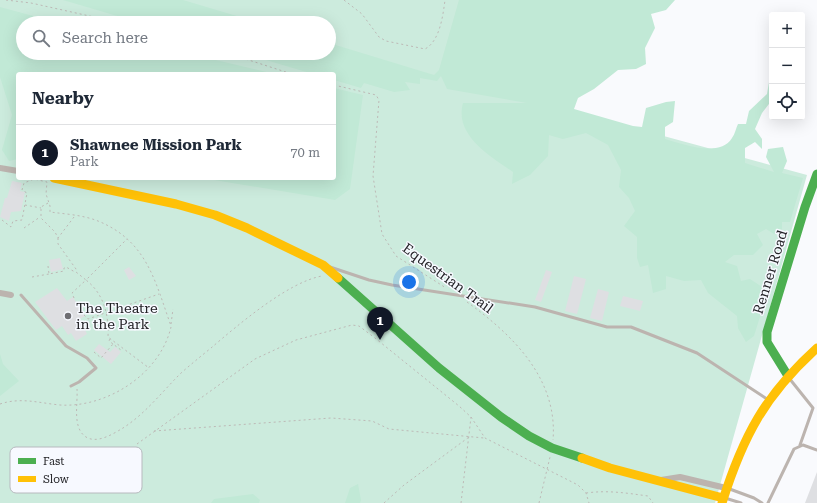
<!DOCTYPE html>
<meta charset="utf-8">
<style>
:root{--surface:#fff;--page:#f6f6f7;--text:#1f2937;--muted:#747a83;--line:#e0e1e3;--accent:#111827}
body{margin:0;font-family:"Roboto Serif",serif;background:var(--page);color:var(--text)}
.controls{position:absolute;right:12px;top:12px;display:grid;overflow:hidden;border-radius:4px;box-shadow:0 4px 16px #0002}
.controls button{width:36px;height:36px;display:grid;place-items:center;padding:0;border:0;border-bottom:1px solid var(--line);background:var(--surface);color:var(--text);font:20px sans-serif}
.you{position:absolute;left:409px;top:282px;width:14px;height:14px;margin:-10px;border:3px solid #fff;border-radius:50%;background:#1a73e8;box-shadow:0 0 0 6px #1a73e833}
.badge{display:grid;place-items:center;width:26px;height:26px;border-radius:50%;background:var(--accent);color:#fff;font-size:13px;font-weight:700}
.pin{position:absolute;translate:-50% -33px;filter:drop-shadow(0 1px 2px #0008)}
.pin::after{content:'';position:absolute;top:21px;width:14px;height:12px;background:inherit;clip-path:polygon(0 0,100% 0,50% 100%)}
.list{margin:0;padding:0;list-style:none}
h2{display:flex;justify-content:space-between;align-items:center;height:52px;margin:0;padding:0 16px;font-size:17px}
h2 small{font-size:13px;font-weight:400;color:var(--muted)}
.list li{display:grid;grid-template-columns:26px 1fr auto;gap:12px;align-items:center;box-sizing:border-box;height:56px;padding:0 16px;border-top:1px solid var(--line)}
.list b{display:block;font-size:15px;white-space:nowrap}
.list p{margin:0;font-size:13px;white-space:nowrap;color:var(--muted)}
.list em{font-size:13px;font-style:normal;color:var(--muted)}
.icon{flex:none;width:22px;height:22px;fill:none;stroke:currentColor;stroke-width:2;stroke-linecap:round;stroke-linejoin:round}
.map{position:relative;flex:none;width:817px;height:503px;overflow:hidden}
.search{position:absolute;background:var(--surface);box-shadow:0 4px 16px #0002;left:16px;top:16px;width:320px;height:44px;display:flex;align-items:center;gap:10px;box-sizing:border-box;padding:0 14px;border-radius:22px;color:var(--muted);font-size:15px}
.panel{position:absolute;background:var(--surface);box-shadow:0 4px 16px #0002;left:16px;top:72px;width:320px;height:108px;border-radius:4px}
.map>svg:first-child{display:block}
</style>
<div class="map">
<svg width="817" height="503" viewBox="0 0 817 503">
<rect width="100%" height="100%" fill="#f9fafd"/>
<!-- green -->
<path fill="#ccebdd" fill-rule="evenodd" d="M 0,0 L 614,0 L 553,106 L 807,175 L 715,503 L 0,503 ZM 23,23 L 329,23 L 329,53 L 23,53 ZM 18,74 L 334,74 L 334,178 L 18,178 Z"/>
<!-- forest -->
<path fill="#c1e9d6" d="M 63,0 L 183,0 L 260,23 L 141,23 Z
M 459,0 L 675,0 L 666,10 L 651,14 L 655,28 L 645,48 L 646,64 L 636,69 L 618,70 L 594,89 L 578,98 L 574,109 L 633,126 L 642,127 L 646,108 L 666,102 L 675,101 L 673,122 L 665,127 L 665,139 C 682,144 720,158 732,138 C 735,134 736,128 738,124 L 746,124 L 749,111 L 767,94 L 772,64 L 772,100 L 762,113 L 755,129 L 762,139 L 762,149 L 755,142 L 745,148 L 745,163 L 774,172 L 766,157 L 768,149 L 783,147 L 787,161 L 782,173 L 803,178 L 790,222 L 782,222 L 782,229 L 774,234 L 766,229 L 757,234 L 763,245 L 753,255 L 734,255 L 725,262 L 737,266 L 741,281 L 750,279 L 768,291 L 754,336 L 746,342 L 738,328 L 737,316 L 708,293 L 701,280 L 684,281 L 666,276 L 666,289 L 653,293 L 648,265 L 640,267 L 637,258 L 637,237 L 624,226 L 635,211 L 629,198 L 619,187 L 621,170 L 608,145 L 586,133 L 563,139 L 549,135 L 548,156 L 530,175 L 512,184 L 513,172 C 490,156 454,135 463,103 L 527,103 L 447,89 L 441,76 L 437,81 L 420,78 L 420,84 L 405,82 L 410,90 L 394,92 L 364,83 L 361,88 L 334,80 L 334,74 L 313,74 L 242,53 L 329,53 L 329,43 L 434,75 L 439,70 Z
M 0,7 L 59,23 L 23,23 L 23,53 L 186,53 L 275,74 L 18,74 L 18,159 L 9,161 L 2,150 L 12,115 L 0,77 Z
M 334,88 L 363,95 L 350,189 L 335,200 L 202,178 L 334,178 Z
M 0,354 L 3,364 L 19,381 L 0,396 Z
M 358,484 L 361,500 L 360,503 L 345,503 L 350,488 Z
M 253,494 L 260,500 L 259,503 L 211,503 L 214,499 Z"/>
<!-- building -->
<path fill="#dedfe2" d="M 12,181 L 22,183 L 20,191 L 25,192 L 21,211 L 11,212 L 9,221 L 0,217 L 5,198 L 7,198 Z
M 60,258 L 63,269 L 51,272 L 49,260 Z
M 129,267 L 136,276 L 129,280 L 124,270 Z
M 546,270 L 552,272 L 541,302 L 535,300 Z
M 574,276 L 586,279 L 577,314 L 565,311 Z
M 57,288 L 67,301 L 73,297 L 85,316 L 80,319 L 87,334 L 76,341 L 71,333 L 68,335 L 62,326 L 56,330 L 35,302 Z
M 598,289 L 609,292 L 602,321 L 590,318 Z
M 623,296 L 643,301 L 640,311 L 620,306 Z
M 99,344 L 110,352 L 115,347 L 121,352 L 111,364 L 94,350 Z
M 817,472 L 817,503 L 805,503 Z"/>
<g fill="none" stroke-linecap="round" stroke-linejoin="round">
<!-- path -->
<path stroke="#bdb9b6" stroke-width="1" stroke-dasharray="2 3" stroke-linecap="butt" d="M 6,0 L 31,3 L 121,23
M 344,0 L 362,14 L 379,37 L 386,41 L 425,49 C 440,41 443,15 445,0
M 227,53 L 292,74
M 334,85 L 376,95 L 379,100 L 373,176 L 382,234 L 396,256 L 446,288
M 48,203 L 41,207 L 41,218 L 55,232 L 58,238 L 74,217
M 25,205 L 41,208
M 2,220 L 11,227 L 13,221 L 22,220 L 27,193 L 22,190 L 24,183 L 34,179 L 47,182 L 46,194 L 50,206 L 50,212 C 65,214 83,215 98,221 C 147,241 155,281 171,326
M 24,228 L 40,217
M 58,238 L 58,244 L 76,269 L 76,272 L 86,280 L 127,239
M 48,266 L 49,274 L 64,271 L 64,268 L 66,267 L 75,272
M 32,277 L 49,274
M 74,298 L 72,293 L 86,280 C 104,294 109,315 108,337 L 149,368
M 77,302 L 82,310
M 467,302 C 513,335 558,379 553,440
M 84,315 L 88,319 L 159,294
M 171,324 L 173,309
M 110,339 L 109,341 L 113,344
M 94,352 L 101,358 L 113,344 L 121,350
M 77,389 C 78,404 72,428 86,437 C 97,444 113,434 123,428 C 145,414 162,392 180,374 C 190,365 200,357 211,348 C 238,325 288,282 322,276
M 0,404 C 21,397 39,403 60,405 C 107,408 160,374 171,327
M 154,431 L 331,418 L 372,421 L 389,429 L 484,438
M 137,444 L 255,359 L 296,340 L 352,325 L 359,326 L 375,338 L 459,406 L 471,417 L 485,438 L 578,485 L 586,493 L 589,503
M 586,493 C 608,490 626,493 648,496 L 653,503
M 384,503 L 404,485 L 469,437
M 461,503 L 471,417
M 539,503 L 550,457"/>
<!-- lane -->
<path stroke="#bcb4af" stroke-width="3" d="M 330,267 L 369,280 L 392,285 L 535,307 L 607,327 L 631,327 L 697,353 L 767,399
M 21,295 L 66,346 L 87,358 L 96,368 L 79,382 L 71,386
M 789,378 L 813,408 L 800,445
M 727,488 L 754,498 L 762,503
M 725,498 L 741,503
M 768,503 L 794,449 L 803,445 L 817,450"/>
<!-- street -->
<path stroke="#bcb4af" stroke-width="6" d="M 0,168 L 18,171
M 0,293 L 11,295
M 661,480 L 680,477 L 726,488"/>
<!-- fast -->
<path stroke="#4caf50" stroke-width="9" d="M 338,278 L 439,368 L 501,417 L 529,436 L 552,448 L 582,458
M 788,376 L 767,342 L 767,332 L 805,207 L 817,174"/>
<!-- slow -->
<path stroke="#ffc107" stroke-width="9" d="M 54,178 L 176,204 L 215,215 L 247,228 L 323,265 L 338,278
M 582,458 L 610,468 L 723,498
M 722,503 C 743,436 765,395 817,348"/>
</g>
<!-- markers -->
<circle fill="#6e6e72" stroke="#f7f9ff" stroke-width="1.5" cx="68" cy="316" r="4"/>
<g text-anchor="middle" stroke-width="3" stroke-linejoin="round" paint-order="stroke">
<!-- street labels -->
<g font-size="14" fill="#232327" stroke="#f7f9ff">
<text transform="translate(770 272) rotate(-73)" y="5">Renner Road</text>
<text transform="translate(448 278) rotate(36)" y="5">Equestrian Trail</text>
</g>
<!-- poi labels -->
<g font-size="14" fill="#232327" stroke="#f7f9ff" text-anchor="start">
<text x="76" y="313">The Theatre<tspan x="76" dy="16">in the Park</tspan></text>
</g>
</g>
<!-- legend -->
<rect x="10" y="447" width="132" height="46" rx="6" fill="#f7f9ff" stroke="#b7b9be" stroke-width="1"/>
<rect x="18" y="458" width="18" height="6" fill="#4caf50"/>
<rect x="18" y="476" width="18" height="6" fill="#ffc107"/>
<g font-size="11" fill="#232327">
<text x="43" y="465">Fast</text>
<text x="43" y="483">Slow</text>
</g>
</svg>
<div class="controls">
<button>+</button>
<button>−</button>
<button><svg class="icon" aria-label="locate" viewBox="0 0 24 24"><circle cx="12" cy="12" r="6"/><path d="M12 2v4M12 18v4M2 12h4M18 12h4"/></svg></button>
</div>
<div class="you"></div>
<div class="pin badge" style="left:380px;top:340px">1</div>
<div class="search"><svg class="icon" aria-label="search" viewBox="0 0 24 24"><circle cx="10" cy="10" r="6"/><path d="M15 15l6 6"/></svg>Search here</div>
<section class="panel">
<h2>Nearby<small></small></h2>
<ul class="list">
<li><span class="badge">1</span><div><b>Shawnee Mission Park</b><p>Park</p></div><em>70 m</em></li>
</ul>
</section>
</div>
